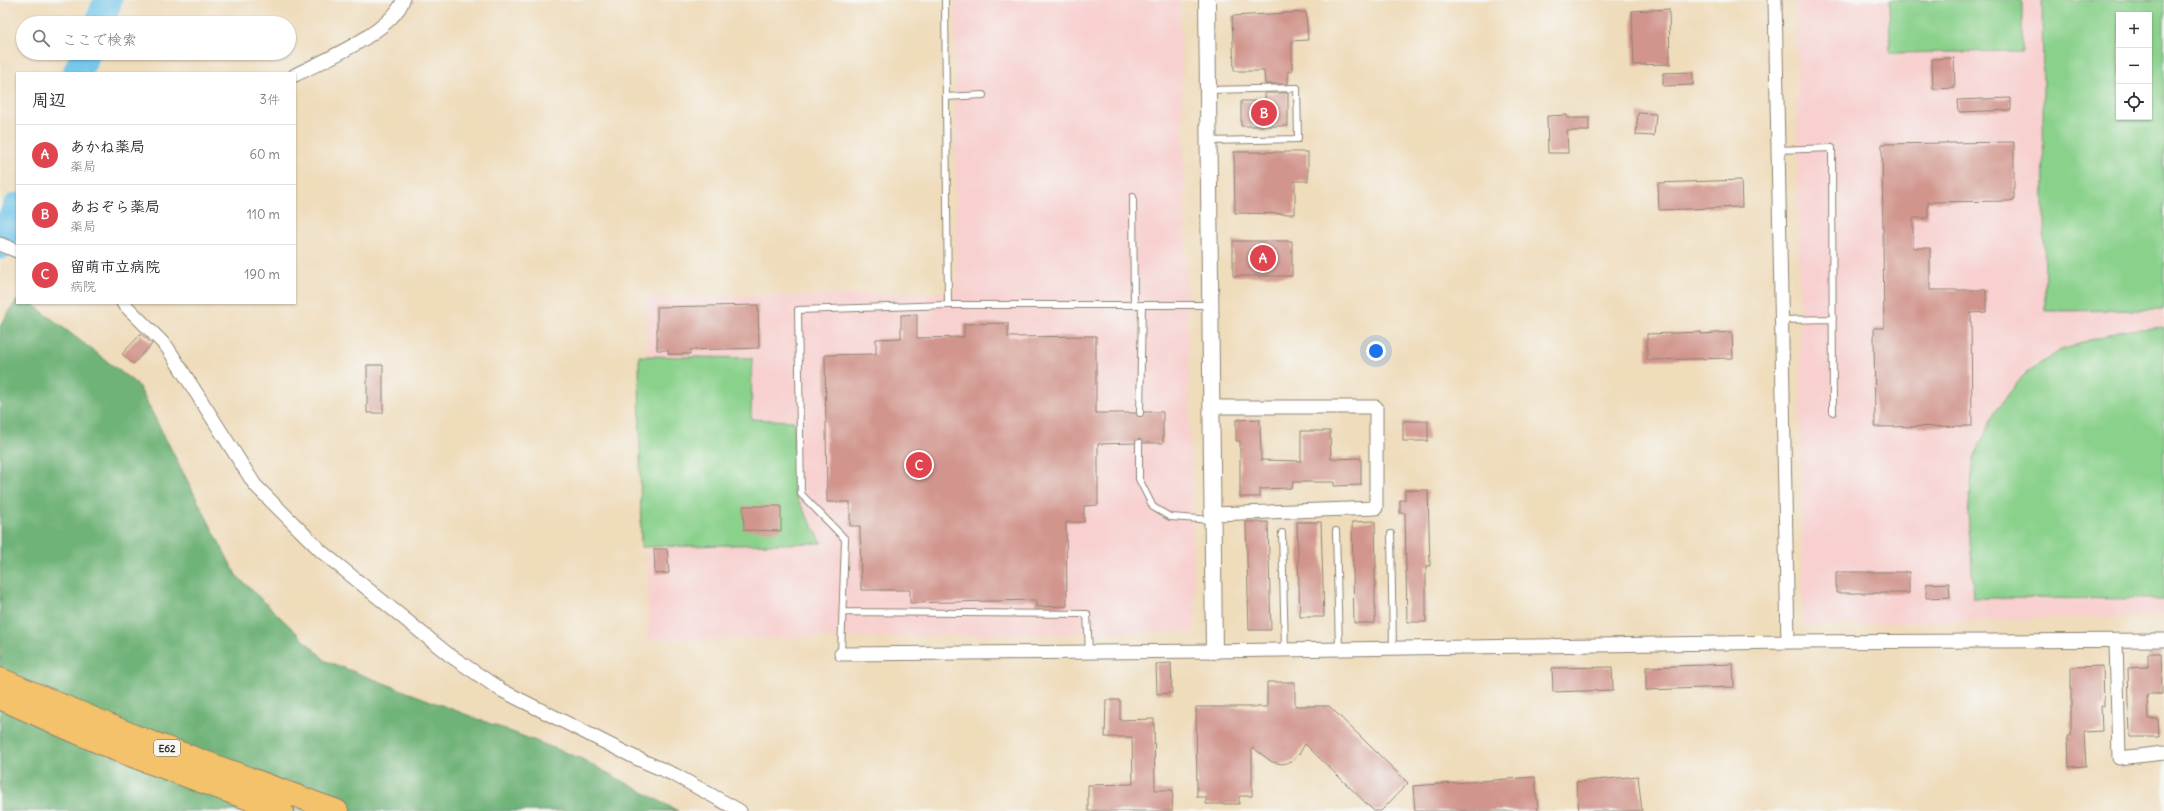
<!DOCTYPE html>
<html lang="ja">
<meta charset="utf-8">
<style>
:root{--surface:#fff;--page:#f7f7f7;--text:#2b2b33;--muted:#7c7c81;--line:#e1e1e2;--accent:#ea580c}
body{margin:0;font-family:Delius,"Klee One",sans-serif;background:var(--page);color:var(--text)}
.controls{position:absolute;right:12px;top:12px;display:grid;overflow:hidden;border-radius:0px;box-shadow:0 1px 3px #0004}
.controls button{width:36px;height:36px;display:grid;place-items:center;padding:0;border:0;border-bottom:1px solid var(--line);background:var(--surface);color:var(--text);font:20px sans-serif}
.you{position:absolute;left:1376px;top:351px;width:14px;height:14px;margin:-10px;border:3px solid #fff;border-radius:50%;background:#1a73e8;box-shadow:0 0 0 6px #1a73e833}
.badge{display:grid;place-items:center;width:26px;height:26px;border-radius:50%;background:var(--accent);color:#fff;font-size:13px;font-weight:700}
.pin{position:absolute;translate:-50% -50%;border:2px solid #fff;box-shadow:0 1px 4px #0006}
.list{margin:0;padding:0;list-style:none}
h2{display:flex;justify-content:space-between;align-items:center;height:52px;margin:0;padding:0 16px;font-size:17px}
h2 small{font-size:13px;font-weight:400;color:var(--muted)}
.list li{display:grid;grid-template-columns:26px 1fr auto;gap:12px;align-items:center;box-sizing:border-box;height:60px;padding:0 16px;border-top:1px solid var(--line)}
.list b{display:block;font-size:15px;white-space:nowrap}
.list p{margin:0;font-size:13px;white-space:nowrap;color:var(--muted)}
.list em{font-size:13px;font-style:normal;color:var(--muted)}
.icon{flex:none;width:22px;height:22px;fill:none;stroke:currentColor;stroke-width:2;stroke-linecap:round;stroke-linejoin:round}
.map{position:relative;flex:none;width:2164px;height:811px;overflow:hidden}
.search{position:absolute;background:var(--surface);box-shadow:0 1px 3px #0004;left:16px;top:16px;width:280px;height:44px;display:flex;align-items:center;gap:10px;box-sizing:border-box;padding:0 14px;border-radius:22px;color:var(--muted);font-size:15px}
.panel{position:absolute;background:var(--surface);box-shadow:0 1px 3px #0004;left:16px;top:72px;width:280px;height:232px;border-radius:0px}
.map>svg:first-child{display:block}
</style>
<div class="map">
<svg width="2164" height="811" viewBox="0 0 2164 811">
<rect width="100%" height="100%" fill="#f6f6f2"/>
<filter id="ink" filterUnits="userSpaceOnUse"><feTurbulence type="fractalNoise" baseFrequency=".025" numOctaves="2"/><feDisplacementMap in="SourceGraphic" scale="8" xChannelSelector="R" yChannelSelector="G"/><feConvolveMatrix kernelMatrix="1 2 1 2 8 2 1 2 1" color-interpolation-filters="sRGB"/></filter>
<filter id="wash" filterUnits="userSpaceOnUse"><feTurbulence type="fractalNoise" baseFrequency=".012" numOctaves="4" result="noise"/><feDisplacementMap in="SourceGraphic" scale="16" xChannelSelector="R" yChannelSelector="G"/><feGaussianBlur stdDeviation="0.9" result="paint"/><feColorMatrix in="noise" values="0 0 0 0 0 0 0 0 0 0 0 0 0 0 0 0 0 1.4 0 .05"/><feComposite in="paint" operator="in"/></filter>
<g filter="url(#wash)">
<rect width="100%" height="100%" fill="#efdcbb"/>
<!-- built -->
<path fill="#f7d0cf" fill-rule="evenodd" d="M 955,0 L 1180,0 L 1195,632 L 648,640 L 646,298 L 956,293 Z
M 1796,0 L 2164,0 L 2164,615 L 1803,626 ZM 2119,15 L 2149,15 L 2149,117 L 2119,117 Z"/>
<!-- green -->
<path fill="#8ad18c" stroke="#5a7e5c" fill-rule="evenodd" d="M 1889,0 L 2022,0 L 2022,51 L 1890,53 Z
M 2042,0 L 2164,0 L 2164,310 L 2045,311 ZM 2119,15 L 2149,15 L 2149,117 L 2119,117 Z
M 2164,327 L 2164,599 L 1974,598 L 1968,514 L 1974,458 L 1996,410 L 2023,376 L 2061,350 L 2118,331 Z
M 639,356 L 752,358 L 751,419 L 794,421 L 794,493 L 822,543 L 641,547 Z"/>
<!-- forest -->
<path fill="#6fb378" stroke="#4d6f52" d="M 17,300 L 17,303 L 31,303 L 138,385 L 236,575 L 326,661 L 580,758 L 678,811 L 0,811 L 0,326 Z"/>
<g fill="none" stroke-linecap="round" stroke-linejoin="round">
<!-- river -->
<path stroke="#6dc4ea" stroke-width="29" d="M 99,23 L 108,0
M 77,73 L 86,53
M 0,245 L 17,207"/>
</g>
<g id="blocks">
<!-- building -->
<path fill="#d1958d" d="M 1669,9 L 1670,64 L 1634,65 L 1632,11 Z
M 1306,12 L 1308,40 L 1292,41 L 1292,71 L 1288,71 L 1288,84 L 1265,84 L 1264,71 L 1234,71 L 1232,16 Z
M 1954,58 L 1955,88 L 1933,89 L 1932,59 Z
M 1693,72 L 1693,85 L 1663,86 L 1663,73 Z
M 1265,93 L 1288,93 L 1288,126 L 1241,126 L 1241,101 L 1265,101 Z
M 2011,98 L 2011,110 L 1959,112 L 1958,100 Z
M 1638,113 L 1656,114 L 1654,136 L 1636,135 Z
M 1567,115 L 1567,118 L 1589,118 L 1589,131 L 1567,131 L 1568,153 L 1548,153 L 1547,116 Z
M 2014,142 L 2014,201 L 1928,202 L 1928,218 L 1913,218 L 1913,248 L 1930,248 L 1930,290 L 1986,290 L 1986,312 L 1971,313 L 1972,426 L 1875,427 L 1874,328 L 1884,328 L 1882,144 Z
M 1234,152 L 1308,152 L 1308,181 L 1295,181 L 1295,214 L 1235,213 Z
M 1741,180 L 1742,207 L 1659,210 L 1658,183 Z
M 1233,241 L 1292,241 L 1292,276 L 1233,276 Z
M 758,305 L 759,348 L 690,350 L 690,354 L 668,354 L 668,350 L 657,350 L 657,307 Z
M 917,314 L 917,338 L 964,337 L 964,324 L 1008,323 L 1008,337 L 1096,336 L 1096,413 L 1136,413 L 1140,417 L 1145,412 L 1163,412 L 1163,443 L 1143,443 L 1139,439 L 1135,443 L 1098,444 L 1098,505 L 1084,506 L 1084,522 L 1066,522 L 1067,606 L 1036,607 L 1036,600 L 910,603 L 910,590 L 861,590 L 860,526 L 850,526 L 850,502 L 827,502 L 825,355 L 876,354 L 876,339 L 901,338 L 901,315 Z
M 1701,332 L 1701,334 L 1732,332 L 1733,358 L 1647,360 L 1647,334 Z
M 141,334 L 152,344 L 133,364 L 122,354 Z
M 367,365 L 383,365 L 383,413 L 367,413 Z
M 1260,419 L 1261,460 L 1301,461 L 1301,431 L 1330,431 L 1331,459 L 1361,458 L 1361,485 L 1334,486 L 1334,482 L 1293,482 L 1292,488 L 1260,489 L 1260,497 L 1240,497 L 1240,441 L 1236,441 L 1236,420 Z
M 1403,421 L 1428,421 L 1428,441 L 1403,441 Z
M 1405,490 L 1428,490 L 1430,566 L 1426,566 L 1426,622 L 1407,622 L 1405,513 L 1400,513 L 1400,500 L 1405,500 Z
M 743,506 L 781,506 L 781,531 L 744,530 Z
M 1375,521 L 1376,570 L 1375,570 L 1375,623 L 1354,623 L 1352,522 Z
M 1246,522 L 1268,522 L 1271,630 L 1249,630 Z
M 1297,522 L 1321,522 L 1324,617 L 1300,617 Z
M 654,549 L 667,549 L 669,573 L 655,574 Z
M 1836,572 L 1909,572 L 1909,593 L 1836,593 Z
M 1949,583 L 1950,597 L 1926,598 L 1926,584 Z
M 2148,653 L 2161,653 L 2162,694 L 2147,694 L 2148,719 L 2158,719 L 2159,737 L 2130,737 L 2128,668 L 2148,667 Z
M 1171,663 L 1172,693 L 1157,694 L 1156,664 Z
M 1733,664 L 1734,687 L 1646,690 L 1646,667 Z
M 2103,666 L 2104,706 L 2101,706 L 2102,731 L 2084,732 L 2086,766 L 2069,767 L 2068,736 L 2071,736 L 2071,667 Z
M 1612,667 L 1613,690 L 1553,692 L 1552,668 Z
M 1267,682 L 1295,682 L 1295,706 L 1329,706 L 1408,783 L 1381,811 L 1374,811 L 1305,744 L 1298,756 L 1291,762 L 1282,764 L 1272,762 L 1252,747 L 1252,796 L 1239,796 L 1239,804 L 1206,804 L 1206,797 L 1197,797 L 1196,707 L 1267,707 Z
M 1106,700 L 1120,700 L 1120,720 L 1154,719 L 1155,790 L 1173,790 L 1172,811 L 1088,811 L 1088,785 L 1133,784 L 1132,737 L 1105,737 Z
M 1638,776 L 1642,811 L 1579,811 L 1576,782 Z
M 1535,777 L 1538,811 L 1415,811 L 1413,786 Z"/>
</g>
</g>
<g filter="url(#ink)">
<use href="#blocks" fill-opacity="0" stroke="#8d8473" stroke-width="1"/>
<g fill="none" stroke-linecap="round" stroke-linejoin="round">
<defs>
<path id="service" d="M 945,0 L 948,305 L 1210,305
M 1208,90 L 1297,88 L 1298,139 L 1209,141
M 946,97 L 983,95
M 1778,150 L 1832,148 L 1833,412
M 1133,197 L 1134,305
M 1782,320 L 1833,319
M 1140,413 L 1142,305
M 1139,443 L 1139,479 L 1153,507 L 1170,517 L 1213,520
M 1336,531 L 1339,649
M 1282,533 L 1285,650
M 1391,534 L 1393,648
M 843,612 L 1087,614 L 1089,652
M 841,654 L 845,539 L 801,494 L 798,310 L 948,305"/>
<path id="minor" d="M 1775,0 L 1788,642
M 295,75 C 323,61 393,31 403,0
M 0,244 L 17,251
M 123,303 L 167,347 L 255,485 L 322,552 L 448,654 L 501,690 L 636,758 L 675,775 L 740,811
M 1212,407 L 1376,407 L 1376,508 L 1213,514
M 2116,642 L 2119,758 L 2164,753
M 841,654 L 1214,651 L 1788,642 L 2164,640"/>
<path id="tertiary" d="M 1207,0 L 1214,651"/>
<path id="motorway" d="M 0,679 L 132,735 L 337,811
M 0,698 L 116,750 L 282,811"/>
</defs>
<!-- service casing -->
<use href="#service" stroke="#8d8473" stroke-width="8"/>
<!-- minor casing -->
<use href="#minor" stroke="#8d8473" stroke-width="15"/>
<!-- tertiary casing -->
<use href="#tertiary" stroke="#8d8473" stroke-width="18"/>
<!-- motorway casing -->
<use href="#motorway" stroke="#8d8473" stroke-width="24"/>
<!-- service -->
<use href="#service" stroke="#fff" stroke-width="6"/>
<!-- minor -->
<use href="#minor" stroke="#fff" stroke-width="13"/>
<!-- tertiary -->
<use href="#tertiary" stroke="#fff" stroke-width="16"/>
<!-- motorway -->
<use href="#motorway" stroke="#f3c26a" stroke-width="22"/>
</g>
</g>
<g text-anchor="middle" stroke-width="3" stroke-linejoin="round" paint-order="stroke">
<!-- shield labels -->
<rect fill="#f6f6f2" stroke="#686867" stroke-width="1" x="154" y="740" width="26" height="16" rx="3"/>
<g font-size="10" font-weight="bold" fill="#2b2b2b">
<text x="167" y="752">E62</text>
</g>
</g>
</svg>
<div class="controls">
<button>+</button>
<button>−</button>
<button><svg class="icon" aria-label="locate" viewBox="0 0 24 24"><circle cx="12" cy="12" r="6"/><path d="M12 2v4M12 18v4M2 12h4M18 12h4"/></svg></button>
</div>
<div class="you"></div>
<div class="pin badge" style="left:1263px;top:258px;background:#e0444e">A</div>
<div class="pin badge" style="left:1264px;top:113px;background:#e0444e">B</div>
<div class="pin badge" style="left:919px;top:465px;background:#e0444e">C</div>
<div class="search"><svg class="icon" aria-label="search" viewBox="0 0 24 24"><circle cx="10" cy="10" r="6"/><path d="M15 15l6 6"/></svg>ここで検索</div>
<section class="panel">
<h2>周辺<small>3件</small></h2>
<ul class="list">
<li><span class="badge" style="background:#e0444e">A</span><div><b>あかね薬局</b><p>薬局</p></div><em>60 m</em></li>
<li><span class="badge" style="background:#e0444e">B</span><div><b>あおぞら薬局</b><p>薬局</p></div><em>110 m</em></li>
<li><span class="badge" style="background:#e0444e">C</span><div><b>留萌市立病院</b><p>病院</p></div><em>190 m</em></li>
</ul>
</section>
</div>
